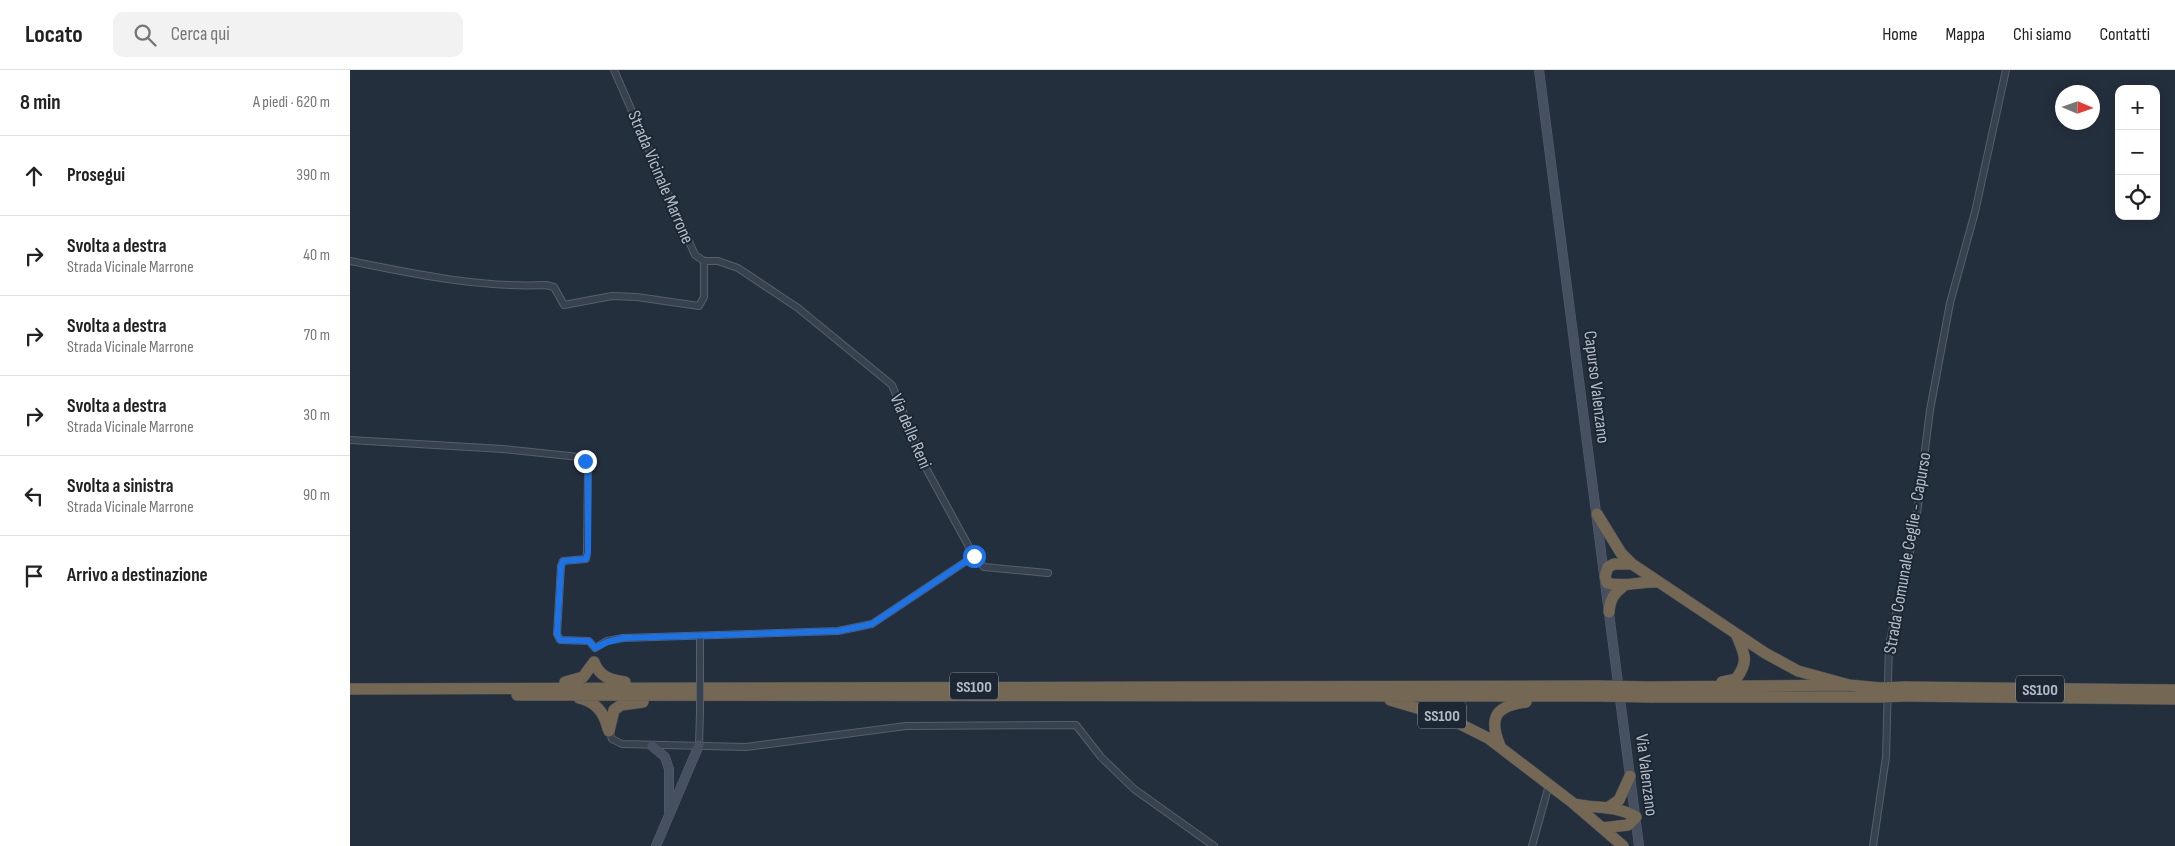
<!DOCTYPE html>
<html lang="it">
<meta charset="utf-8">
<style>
:root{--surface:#fff;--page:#f2f2f2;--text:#222;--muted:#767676;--line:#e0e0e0}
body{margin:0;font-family:"Sofia Sans Condensed",sans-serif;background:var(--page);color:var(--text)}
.controls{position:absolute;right:15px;top:15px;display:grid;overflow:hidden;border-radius:10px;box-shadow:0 2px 12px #0003}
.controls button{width:45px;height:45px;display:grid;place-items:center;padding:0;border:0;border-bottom:1px solid var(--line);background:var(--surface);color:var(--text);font:25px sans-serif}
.compass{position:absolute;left:1705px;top:15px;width:45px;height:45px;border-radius:50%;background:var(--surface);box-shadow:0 2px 12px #0003;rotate:92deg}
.stop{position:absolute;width:15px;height:15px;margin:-11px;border:4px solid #1a73e8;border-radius:50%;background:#fff}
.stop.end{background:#1a73e8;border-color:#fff;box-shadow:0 1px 5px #0008}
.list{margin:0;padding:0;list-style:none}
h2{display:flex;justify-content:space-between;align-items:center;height:65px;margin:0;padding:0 20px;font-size:21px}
h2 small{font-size:16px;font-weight:400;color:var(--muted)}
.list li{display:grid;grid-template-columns:32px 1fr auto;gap:15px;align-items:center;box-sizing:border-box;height:80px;padding:0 20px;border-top:1px solid var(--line)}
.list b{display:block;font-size:19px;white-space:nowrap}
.list p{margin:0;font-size:16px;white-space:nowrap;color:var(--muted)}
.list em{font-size:16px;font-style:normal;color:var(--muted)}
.icon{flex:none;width:28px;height:28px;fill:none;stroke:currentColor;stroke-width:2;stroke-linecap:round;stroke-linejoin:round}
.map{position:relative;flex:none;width:1825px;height:776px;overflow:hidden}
header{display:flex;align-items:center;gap:30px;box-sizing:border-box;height:70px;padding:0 25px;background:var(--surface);border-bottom:1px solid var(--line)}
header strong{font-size:24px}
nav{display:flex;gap:28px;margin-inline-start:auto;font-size:18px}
.search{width:350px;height:45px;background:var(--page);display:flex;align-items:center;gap:12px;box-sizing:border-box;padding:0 18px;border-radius:10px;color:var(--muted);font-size:19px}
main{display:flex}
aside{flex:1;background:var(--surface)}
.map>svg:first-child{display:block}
</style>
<header>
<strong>Locato</strong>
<div class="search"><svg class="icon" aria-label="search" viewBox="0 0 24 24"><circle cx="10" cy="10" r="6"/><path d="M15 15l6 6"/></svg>Cerca qui</div>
<nav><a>Home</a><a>Mappa</a><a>Chi siamo</a><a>Contatti</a></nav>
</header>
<main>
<aside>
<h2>8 min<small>A piedi · 620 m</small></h2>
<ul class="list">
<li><svg class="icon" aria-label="ahead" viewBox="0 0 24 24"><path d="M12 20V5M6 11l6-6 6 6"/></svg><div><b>Prosegui</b></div><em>390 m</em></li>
<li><svg class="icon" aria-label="right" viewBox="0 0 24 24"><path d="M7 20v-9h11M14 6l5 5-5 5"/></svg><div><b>Svolta a destra</b><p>Strada Vicinale Marrone</p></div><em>40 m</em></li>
<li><svg class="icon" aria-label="right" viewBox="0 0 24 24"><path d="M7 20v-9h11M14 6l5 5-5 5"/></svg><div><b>Svolta a destra</b><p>Strada Vicinale Marrone</p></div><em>70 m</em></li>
<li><svg class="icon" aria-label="right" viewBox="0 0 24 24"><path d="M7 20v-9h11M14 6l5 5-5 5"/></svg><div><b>Svolta a destra</b><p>Strada Vicinale Marrone</p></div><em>30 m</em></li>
<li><svg class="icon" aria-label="left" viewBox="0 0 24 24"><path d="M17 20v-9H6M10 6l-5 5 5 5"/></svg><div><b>Svolta a sinistra</b><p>Strada Vicinale Marrone</p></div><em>90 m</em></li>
<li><svg class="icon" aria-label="arrive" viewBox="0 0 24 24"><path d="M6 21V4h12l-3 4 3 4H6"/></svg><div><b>Arrivo a destinazione</b></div></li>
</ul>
</aside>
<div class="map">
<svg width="1825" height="776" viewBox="0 0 1825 776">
<rect width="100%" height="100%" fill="#242f3e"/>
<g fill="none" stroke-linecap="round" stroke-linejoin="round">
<defs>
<path id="street" d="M 0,191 C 65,204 129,218 196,215 L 204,217 L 214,235 L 262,226 L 287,227 L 349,236 L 354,227 L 354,191 L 345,185 L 264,0
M 354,191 L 368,191 L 388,198 L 448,238 L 542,315 L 577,400 L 624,486 L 634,497 L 698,503
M 0,370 L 153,379 L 229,387 L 235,391 L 238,398 L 237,482 L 236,489 L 213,491 L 211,496 L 207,564 L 210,570 L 239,571 L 245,578
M 245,578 L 257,571 L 273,568 L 488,561 L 522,554 L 624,486
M 350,589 L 350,567
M 259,661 L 262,669 L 272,674 L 396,677 L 556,656 L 726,655 L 751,687 L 784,719 L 864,776
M 349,675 L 350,643
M 1182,776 L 1199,715
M 1523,776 L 1536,687 L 1539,575 L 1565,460 L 1580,340 L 1600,233 L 1625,142 L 1656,0"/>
<path id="secondary" d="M 1189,0 L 1289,776
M 302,676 L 315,687 L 319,699 L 319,741
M 306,776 L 349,675"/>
<path id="highway" d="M 1247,444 L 1271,483 L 1282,494 L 1415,583 L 1448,601 L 1499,615
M 1282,494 L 1264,494 L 1258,497 L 1255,506 L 1257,513 C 1273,518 1291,511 1308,512
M 1259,542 C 1260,529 1264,523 1275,515
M 244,592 C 250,607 260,610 275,612
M 215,612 L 233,607 L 244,592
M 1372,612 L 1386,609 C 1399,591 1395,585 1387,566
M 1300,617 L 1499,615 L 1530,618
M 1555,617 L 1825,620
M 0,619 L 1249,616
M 167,625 L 1247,626
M 1555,626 L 1825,629
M 1301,627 L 1530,627
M 229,628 C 246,632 254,642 258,659
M 1040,630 L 1094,646 L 1138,668 L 1223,733 L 1273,776
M 259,661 L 264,640 L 271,635 L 293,632
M 1150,676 C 1138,647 1146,636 1176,632
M 1225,734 C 1246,739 1267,735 1286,747 L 1278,755 L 1252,758
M 1259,737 L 1269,730 L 1280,706"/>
</defs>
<!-- street casing -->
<use href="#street" stroke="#565f6c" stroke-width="8"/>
<!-- secondary casing -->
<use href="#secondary" stroke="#565f6c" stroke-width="10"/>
<!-- highway casing -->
<use href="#highway" stroke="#434c59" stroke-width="12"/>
<!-- street -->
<use href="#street" stroke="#38414e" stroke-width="6"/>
<!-- secondary -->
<use href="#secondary" stroke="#465061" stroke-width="9"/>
<!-- highway -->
<use href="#highway" stroke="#746855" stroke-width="11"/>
<defs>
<path id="street-bridge" d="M 350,589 L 350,643"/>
<path id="highway-bridge" d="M 1249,616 L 1300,617
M 1530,618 L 1555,617
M 1247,626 L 1301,627
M 1530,627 L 1555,626"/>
</defs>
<!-- street-bridge casing -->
<use href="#street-bridge" stroke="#565f6c" stroke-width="8" stroke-linecap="butt"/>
<!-- highway-bridge casing -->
<use href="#highway-bridge" stroke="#434c59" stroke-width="12" stroke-linecap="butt"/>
<!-- street-bridge -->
<use href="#street-bridge" stroke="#38414e" stroke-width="6"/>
<!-- highway-bridge -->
<use href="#highway-bridge" stroke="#746855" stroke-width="11"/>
</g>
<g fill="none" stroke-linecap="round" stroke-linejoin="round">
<!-- route -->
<path stroke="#1a73e8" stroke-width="6" d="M 235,391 L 238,398 L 238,482 L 236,489 L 213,491 L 211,496 L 207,564 L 210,570 L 239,571 L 245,578 L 257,572 L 273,568 L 488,561 L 522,554 L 624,486"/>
</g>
<g text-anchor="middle" stroke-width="4" stroke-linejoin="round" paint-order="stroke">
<!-- shield labels -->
<g fill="#1d2633" stroke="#878f9c" stroke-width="1">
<rect x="600" y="602.5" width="48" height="27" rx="4"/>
<rect x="1666" y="605.5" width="48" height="27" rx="4"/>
<rect x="1068" y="631.5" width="48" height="27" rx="4"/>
</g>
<g font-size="16" font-weight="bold" fill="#b4bcc9">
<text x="624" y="622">SS100</text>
<text x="1690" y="625">SS100</text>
<text x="1092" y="651">SS100</text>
</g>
<!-- street labels -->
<g font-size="18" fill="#b4bcc9" stroke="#1d2633">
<text transform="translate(311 107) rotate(67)" y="6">Strada Vicinale Marrone</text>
<text transform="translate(1247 317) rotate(83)" y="6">Capurso Valenzano</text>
<text transform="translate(561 361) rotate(67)" y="6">Via delle Reni</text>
<text transform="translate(1557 483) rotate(-80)" y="6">Strada Comunale Ceglie - Capurso</text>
<text transform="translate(1297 705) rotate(83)" y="6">Via Valenzano</text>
</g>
</g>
</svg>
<div class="controls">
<button>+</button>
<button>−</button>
<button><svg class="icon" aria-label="locate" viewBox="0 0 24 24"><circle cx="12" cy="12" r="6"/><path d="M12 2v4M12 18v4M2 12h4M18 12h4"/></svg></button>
</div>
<svg class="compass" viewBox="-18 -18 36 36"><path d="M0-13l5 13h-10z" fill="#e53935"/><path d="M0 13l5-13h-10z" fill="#767676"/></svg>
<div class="stop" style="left:624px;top:486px"></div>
<div class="stop end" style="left:235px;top:391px"></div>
</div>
</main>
